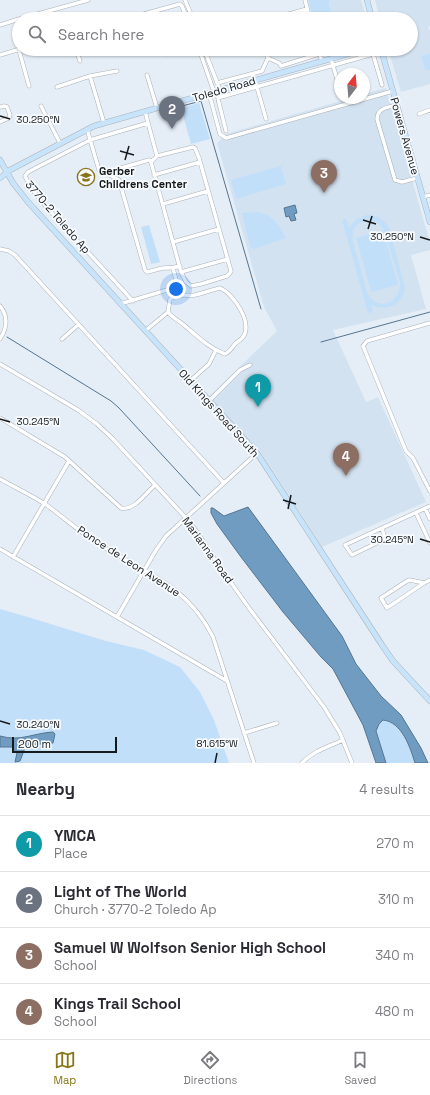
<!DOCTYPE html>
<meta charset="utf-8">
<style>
:root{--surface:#fff;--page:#f7f7f7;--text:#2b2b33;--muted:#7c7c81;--line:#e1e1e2;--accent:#897519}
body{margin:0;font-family:"Space Grotesk",sans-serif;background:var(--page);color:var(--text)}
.compass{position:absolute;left:334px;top:68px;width:36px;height:36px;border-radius:50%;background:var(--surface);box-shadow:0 1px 3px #0004;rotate:16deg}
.scale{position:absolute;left:12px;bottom:10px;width:105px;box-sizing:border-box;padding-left:4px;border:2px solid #171a1d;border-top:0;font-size:11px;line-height:14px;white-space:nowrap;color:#171a1d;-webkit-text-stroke:3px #f7fbfe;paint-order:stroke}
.you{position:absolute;left:176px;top:289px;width:14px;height:14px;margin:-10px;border:3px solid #fff;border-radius:50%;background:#1a73e8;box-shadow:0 0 0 6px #1a73e833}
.badge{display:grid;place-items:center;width:26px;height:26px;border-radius:50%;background:var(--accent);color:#fff;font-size:13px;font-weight:700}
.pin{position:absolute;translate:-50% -33px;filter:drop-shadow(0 1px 2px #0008)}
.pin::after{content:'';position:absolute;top:21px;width:14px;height:12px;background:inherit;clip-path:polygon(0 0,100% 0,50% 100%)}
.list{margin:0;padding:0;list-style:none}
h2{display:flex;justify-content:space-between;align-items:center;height:52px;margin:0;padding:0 16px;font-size:17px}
h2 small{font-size:13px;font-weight:400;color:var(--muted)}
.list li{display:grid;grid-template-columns:26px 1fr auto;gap:12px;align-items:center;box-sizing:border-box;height:56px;padding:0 16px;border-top:1px solid var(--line)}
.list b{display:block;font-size:15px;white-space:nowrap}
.list p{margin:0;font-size:13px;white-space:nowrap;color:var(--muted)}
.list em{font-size:13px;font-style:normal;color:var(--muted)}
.icon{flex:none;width:22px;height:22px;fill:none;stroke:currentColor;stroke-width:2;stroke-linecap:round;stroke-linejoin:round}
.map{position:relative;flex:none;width:430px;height:763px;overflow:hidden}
.search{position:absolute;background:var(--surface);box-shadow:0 1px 3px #0004;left:12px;right:12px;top:12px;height:44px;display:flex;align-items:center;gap:10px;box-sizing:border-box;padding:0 14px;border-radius:22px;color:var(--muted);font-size:15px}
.sheet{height:276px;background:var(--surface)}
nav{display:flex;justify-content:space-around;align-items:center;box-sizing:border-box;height:56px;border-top:1px solid var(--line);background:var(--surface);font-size:11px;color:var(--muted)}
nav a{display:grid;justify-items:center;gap:2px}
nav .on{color:var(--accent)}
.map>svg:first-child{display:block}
</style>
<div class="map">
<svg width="430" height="763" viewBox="0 0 430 763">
<rect width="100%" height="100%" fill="#e5eef7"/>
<!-- built -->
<path fill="#d3e2f0" d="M 329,0 L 361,0 L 367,19 L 325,19 L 332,16 Z
M 375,0 L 430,0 L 430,26 L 428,27 L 430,31 L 430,53 L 421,56 L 425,71 L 430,70 L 430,84 L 401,92 L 388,49 L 411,49 L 411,19 L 380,19 Z
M 386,88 L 430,243 L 430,250 L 411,255 L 426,309 L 333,330 L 366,402 L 378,397 L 426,502 L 322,547 L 260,451 L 208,397 L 277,331 L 264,307 L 217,143 L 226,134 L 351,98 L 364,98 L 364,94 Z"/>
<!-- green -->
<path fill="#c2dffa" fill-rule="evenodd" d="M 308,0 L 331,0 L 329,1 L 332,17 L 325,19 L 313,19 Z
M 430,53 L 430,70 L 425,71 L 421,56 Z
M 199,103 L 210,139 L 191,144 L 181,108 Z
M 281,166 L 286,184 L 236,199 L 231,180 Z
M 256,212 C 273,215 278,223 286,238 L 254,249 L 250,246 L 242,213 Z
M 367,215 C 377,215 384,219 389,228 L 405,287 C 403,305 387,312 371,305 L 373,312 L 368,313 L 342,220 L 346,218 L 349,227 L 357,219 ZM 367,220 L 377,222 L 384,230 L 400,282 C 402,301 380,312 369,296 C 366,291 365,284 363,278 C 360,266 356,253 353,241 C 351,230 356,223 367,220 Z
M 149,225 L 160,262 L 151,264 L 141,227 Z
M 383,230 L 398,285 L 371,292 L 356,238 Z
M 0,609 L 31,618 L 106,641 L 144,650 L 180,667 L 200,692 L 214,720 L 229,763 L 0,763 Z
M 383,720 C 403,722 409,747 415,763 L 386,763 L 376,731 L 379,724 Z"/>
<!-- water -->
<path fill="#709cc2" stroke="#557590" d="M 295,205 L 297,213 L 294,214 L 296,220 L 291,221 L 289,216 L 286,217 L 284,208 Z
M 248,507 L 342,636 L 356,664 L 381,696 L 401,715 L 421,748 L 428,763 L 415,763 C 410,747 402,722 383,720 L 379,724 L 376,731 L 386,763 L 376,763 L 363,725 L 333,669 L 321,657 L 283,612 L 241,557 L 217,524 L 211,513 L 211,508 L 213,508 L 224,516 Z
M 53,732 L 55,734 L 53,743 L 28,745 L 25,748 L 20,761 L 15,762 L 17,753 L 12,747 L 0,747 L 0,736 C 21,742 33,733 53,732 Z"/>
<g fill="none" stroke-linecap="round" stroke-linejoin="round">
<!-- stream -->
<path stroke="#557590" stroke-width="1" d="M 182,106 L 201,101 L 261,309
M 7,337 L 111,401 L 119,408 L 200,496
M 321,342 L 430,312"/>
<defs>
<path id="street" d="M 185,0 L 193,19
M 305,0 L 310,19
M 20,19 L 88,0
M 126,19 L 180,4 L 182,6 L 187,19
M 271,19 L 307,9
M 0,25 L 19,19
M 76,49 L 80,61
M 199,49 L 214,92
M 204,49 L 220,90
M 266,49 L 268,58
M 318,49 L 322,61
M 19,50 L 29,86
M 168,54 L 179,49
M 0,55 L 20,49
M 268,58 L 279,63 L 281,66
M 331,59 L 340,89
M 281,66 L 319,54
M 262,71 L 268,58
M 147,75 L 157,108
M 90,76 L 104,123
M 255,80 L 266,119
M 217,83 L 262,71
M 57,87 L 90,76 L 117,71
M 209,93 L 220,134 L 226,138 L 393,91
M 342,98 L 343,98
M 397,105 C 388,107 377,108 377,119 L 395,180 L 402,182 L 417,178
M 41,106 L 60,143
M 0,107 L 4,106 L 7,107 L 10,115 L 9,118 L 0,122
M 145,111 L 148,123
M 419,114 L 430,110
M 87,129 L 99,170 L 108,174
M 226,131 L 219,103 L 218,98 L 221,97 L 373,54 L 382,85
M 151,162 L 181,272 L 186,282 L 191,286 L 201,284 L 227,276 L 230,273 L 231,271 L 199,158 L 195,148 L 193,147 L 157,156 L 151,162 L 149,160 L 111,171 L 108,174 L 119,180 L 145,270 L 147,272 C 152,271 158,269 163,268 C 169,268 174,268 180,266
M 154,175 L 200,162
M 423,197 L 430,195
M 163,204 L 208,191
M 173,242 L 219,229
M 0,249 L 9,251 L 15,255 L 224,483
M 181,272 L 228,259
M 220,288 C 234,294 253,323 243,337 C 241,340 238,341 236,343 C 232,347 230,352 225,354 C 209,348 197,336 185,326 C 180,321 172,318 168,312 L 170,299 C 179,293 186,296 195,295 C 203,293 212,290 220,288 Z
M 133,301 L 49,210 L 31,188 L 25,176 L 28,172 L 90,140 L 148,123 L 157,156
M 120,304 L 177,287 L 177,284 L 173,268
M 0,306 C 9,317 7,328 0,339
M 430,323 L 367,341 L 363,346 L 406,451 L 413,458 L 430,491
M 145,331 L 168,312
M 62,339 L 78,325
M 0,364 L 78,410 L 97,424 L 113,439 L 186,518 L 197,532 L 217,563 L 249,608 L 324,707 L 340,733 L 352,763
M 190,381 L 209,364 L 216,350
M 209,401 L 240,370 L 250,365
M 0,418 L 65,457 L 121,508 C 134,511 146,493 155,485
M 0,479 C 16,488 33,496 48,506 C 64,518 80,532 97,543 C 143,572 187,584 213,637 L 254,763
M 425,508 L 430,519
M 416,513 L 430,543
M 382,528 L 385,539 L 352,555 L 345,545 Z
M 382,528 L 430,506
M 0,549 L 227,681
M 13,557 L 69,461
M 410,580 L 424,583 L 387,608 L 381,598 L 407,581 Z
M 424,583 L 430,580
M 117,617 L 156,550 L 166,536 L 257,453
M 244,733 L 277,723
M 302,763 C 313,751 328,747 343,740"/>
<path id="secondary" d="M 367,0 L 372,19
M 381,49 L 430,222
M 0,160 L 13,183 L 28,202 L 257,453 L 382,645 L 393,661 L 430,701
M 0,178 L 10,170 L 94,126 L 365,49"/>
</defs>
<!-- street casing -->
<use href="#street" stroke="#a9b1b9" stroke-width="4.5"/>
<!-- secondary casing -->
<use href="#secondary" stroke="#a9b1b9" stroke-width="6"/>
<!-- street -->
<use href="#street" stroke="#fff" stroke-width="3.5"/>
<!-- secondary -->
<use href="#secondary" stroke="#c8e4fb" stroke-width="5"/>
</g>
<!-- ticks -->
<path fill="none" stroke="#171a1d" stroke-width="1.5" d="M 0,116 L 10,119M 120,151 L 134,155M 125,160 L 129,146M 363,220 L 376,224M 368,229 L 372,216M 420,237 L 430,240M 0,419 L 10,422M 283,500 L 296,504M 288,509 L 291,495M 420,539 L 430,542M 0,721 L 10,724M 215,763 L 217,753"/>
<!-- icons -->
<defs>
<symbol id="school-ring" viewBox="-11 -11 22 22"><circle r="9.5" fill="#f7fbfe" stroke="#897519" stroke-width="1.5"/><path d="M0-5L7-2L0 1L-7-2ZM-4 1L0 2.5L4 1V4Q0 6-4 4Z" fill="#897519"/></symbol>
</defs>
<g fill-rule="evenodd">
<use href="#school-ring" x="76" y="167" width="20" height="20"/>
</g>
<g text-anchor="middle" stroke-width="3.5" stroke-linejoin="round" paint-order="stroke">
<!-- street labels -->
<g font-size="11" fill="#171a1d" stroke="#f7fbfe">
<text transform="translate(224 89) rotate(-16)" y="4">Toledo Road</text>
<text transform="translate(405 136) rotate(74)" y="4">Powers Avenue</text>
<text transform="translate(58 217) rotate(49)" y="4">3770-2 Toledo Ap</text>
<text transform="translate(219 413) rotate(48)" y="4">Old Kings Road South</text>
<text transform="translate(208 550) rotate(54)" y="4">Marianna Road</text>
<text transform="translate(129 561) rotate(33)" y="4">Ponce de Leon Avenue</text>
</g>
<!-- poi labels -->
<g font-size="11" font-weight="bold" fill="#171a1d" stroke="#f7fbfe" text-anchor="start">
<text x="99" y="175">Gerber<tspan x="99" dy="13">Childrens Center</tspan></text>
</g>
</g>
<g font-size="10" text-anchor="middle" fill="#171a1d" stroke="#f7fbfe" stroke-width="3.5" stroke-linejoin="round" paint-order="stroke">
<text x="38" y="123">30.250°N</text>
<text x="392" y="240">30.250°N</text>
<text x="38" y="425">30.245°N</text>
<text x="392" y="543">30.245°N</text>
<text x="38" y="728">30.240°N</text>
<text x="217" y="747">81.615°W</text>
</g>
</svg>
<svg class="compass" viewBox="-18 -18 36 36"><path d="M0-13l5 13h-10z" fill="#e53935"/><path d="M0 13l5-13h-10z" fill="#7c7c81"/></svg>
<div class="scale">200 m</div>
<div class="you"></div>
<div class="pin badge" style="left:258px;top:407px;background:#0f9aa8">1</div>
<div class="pin badge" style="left:172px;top:129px;background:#6b7280">2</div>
<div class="pin badge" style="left:324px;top:193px;background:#8d6e63">3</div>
<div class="pin badge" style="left:346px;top:476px;background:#8d6e63">4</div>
<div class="search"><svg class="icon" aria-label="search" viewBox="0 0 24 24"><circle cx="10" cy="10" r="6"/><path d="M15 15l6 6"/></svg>Search here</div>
</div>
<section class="sheet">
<h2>Nearby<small>4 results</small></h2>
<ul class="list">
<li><span class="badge" style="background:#0f9aa8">1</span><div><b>YMCA</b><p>Place</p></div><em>270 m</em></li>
<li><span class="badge" style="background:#6b7280">2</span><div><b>Light of The World</b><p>Church · 3770-2 Toledo Ap</p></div><em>310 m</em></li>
<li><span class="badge" style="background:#8d6e63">3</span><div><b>Samuel W Wolfson Senior High School</b><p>School</p></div><em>340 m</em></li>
<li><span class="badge" style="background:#8d6e63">4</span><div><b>Kings Trail School</b><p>School</p></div><em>480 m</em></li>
</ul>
</section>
<nav>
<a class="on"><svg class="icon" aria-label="map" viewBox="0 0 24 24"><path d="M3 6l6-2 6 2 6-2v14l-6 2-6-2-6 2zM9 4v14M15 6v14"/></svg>Map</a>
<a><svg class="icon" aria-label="directions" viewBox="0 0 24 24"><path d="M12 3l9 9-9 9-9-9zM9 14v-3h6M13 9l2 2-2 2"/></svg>Directions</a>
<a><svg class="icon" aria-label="saved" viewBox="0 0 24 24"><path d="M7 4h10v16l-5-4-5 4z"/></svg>Saved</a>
</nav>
